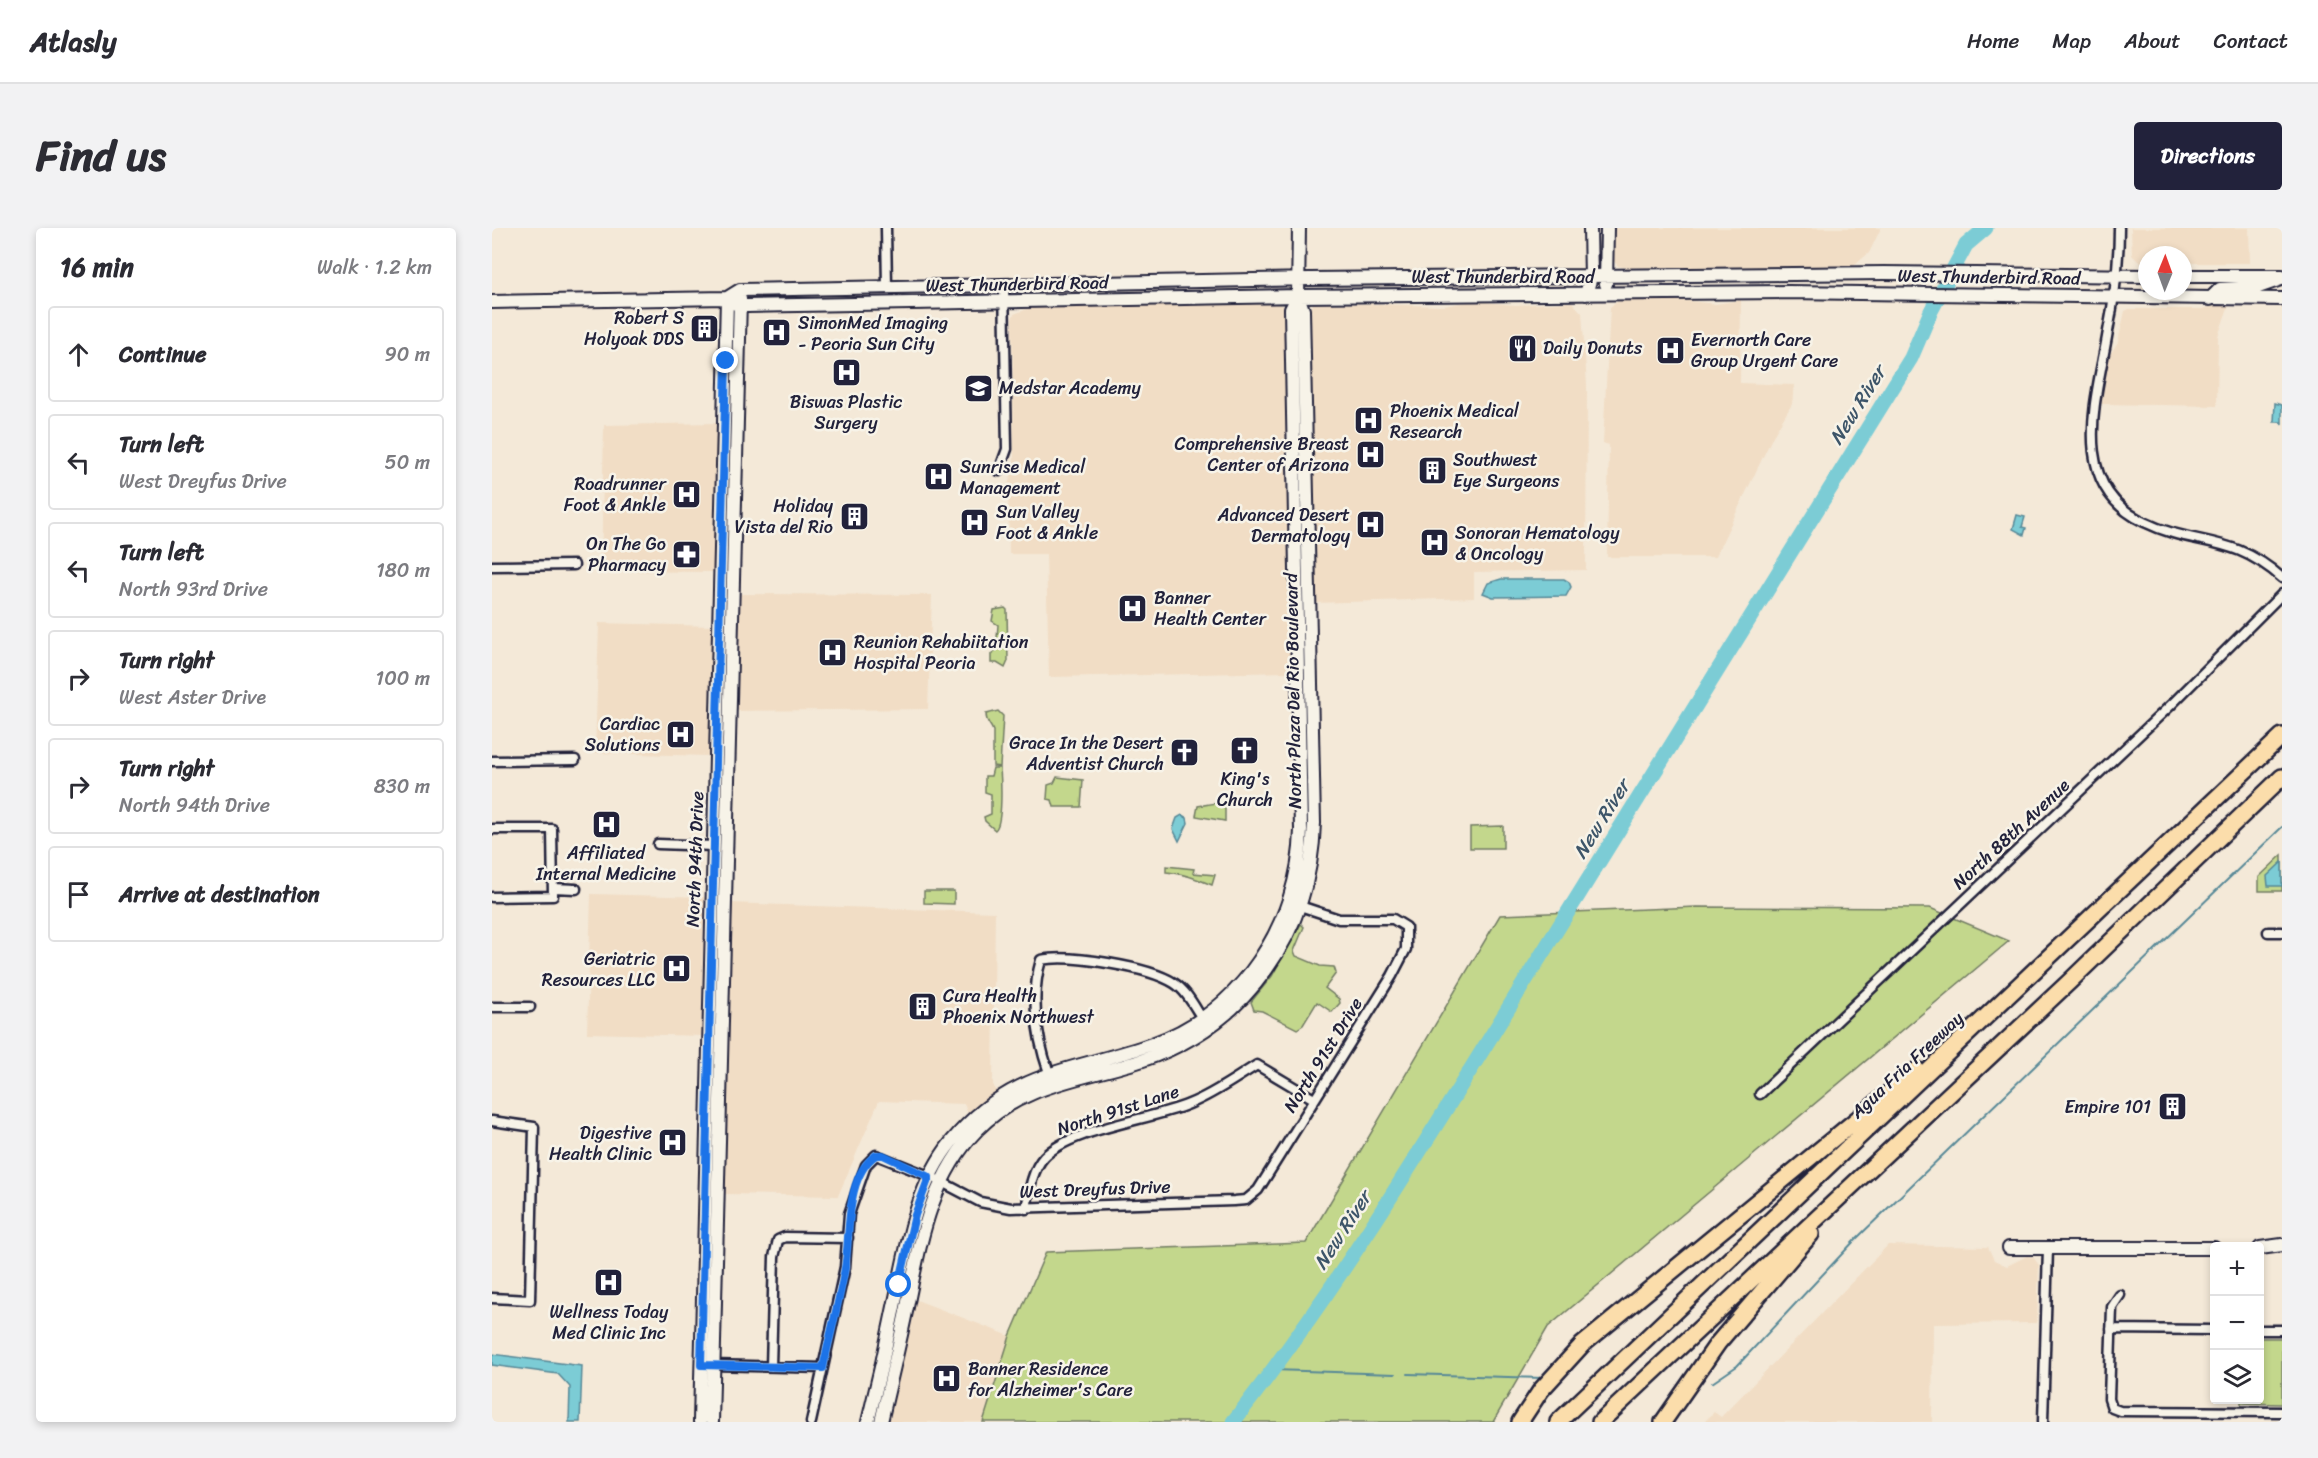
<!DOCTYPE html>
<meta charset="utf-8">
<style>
:root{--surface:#fff;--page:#f2f2f3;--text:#2b2b33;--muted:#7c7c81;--line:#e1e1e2;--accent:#22223b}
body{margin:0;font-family:Sriracha,sans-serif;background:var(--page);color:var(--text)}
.controls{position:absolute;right:18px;bottom:18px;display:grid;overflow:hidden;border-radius:6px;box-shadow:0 3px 9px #0003}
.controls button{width:54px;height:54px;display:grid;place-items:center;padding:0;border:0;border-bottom:2px solid var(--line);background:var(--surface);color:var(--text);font:30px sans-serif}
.compass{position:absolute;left:1646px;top:18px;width:54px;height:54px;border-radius:50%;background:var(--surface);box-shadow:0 3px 9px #0003;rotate:1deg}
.stop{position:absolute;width:18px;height:18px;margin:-14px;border:4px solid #1a73e8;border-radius:50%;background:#fff}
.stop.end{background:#1a73e8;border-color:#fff;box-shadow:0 2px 6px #0008}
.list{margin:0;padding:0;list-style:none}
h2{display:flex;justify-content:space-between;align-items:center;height:78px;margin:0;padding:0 24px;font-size:26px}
h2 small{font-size:20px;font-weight:400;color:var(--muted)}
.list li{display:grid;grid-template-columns:39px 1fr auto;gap:18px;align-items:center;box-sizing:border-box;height:96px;margin:0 12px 12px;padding:0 12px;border:2px solid var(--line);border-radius:6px}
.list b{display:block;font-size:22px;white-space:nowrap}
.list p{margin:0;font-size:20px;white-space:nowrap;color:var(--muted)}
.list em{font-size:20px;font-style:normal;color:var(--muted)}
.icon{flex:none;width:33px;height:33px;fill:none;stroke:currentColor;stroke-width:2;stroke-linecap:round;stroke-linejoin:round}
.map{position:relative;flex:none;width:1790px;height:1194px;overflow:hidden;border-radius:6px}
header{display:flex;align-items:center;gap:36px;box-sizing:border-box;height:84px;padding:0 30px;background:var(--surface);border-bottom:2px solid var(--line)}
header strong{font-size:28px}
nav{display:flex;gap:33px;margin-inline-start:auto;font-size:21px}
.intro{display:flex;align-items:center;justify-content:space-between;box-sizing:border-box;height:144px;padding:0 36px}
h1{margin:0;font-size:42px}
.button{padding:15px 27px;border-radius:6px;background:var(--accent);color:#fff;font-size:21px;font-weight:700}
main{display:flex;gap:36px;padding:0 36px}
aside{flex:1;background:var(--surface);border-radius:6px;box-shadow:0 3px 9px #0003}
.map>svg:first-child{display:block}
</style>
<header>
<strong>Atlasly</strong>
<nav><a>Home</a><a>Map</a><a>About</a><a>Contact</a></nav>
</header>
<div class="intro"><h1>Find us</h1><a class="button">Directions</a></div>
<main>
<aside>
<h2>16 min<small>Walk · 1.2 km</small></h2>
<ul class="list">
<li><svg class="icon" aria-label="ahead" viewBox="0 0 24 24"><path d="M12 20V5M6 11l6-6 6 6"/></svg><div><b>Continue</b></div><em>90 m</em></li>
<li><svg class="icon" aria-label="left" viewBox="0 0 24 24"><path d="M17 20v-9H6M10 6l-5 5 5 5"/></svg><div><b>Turn left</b><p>West Dreyfus Drive</p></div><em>50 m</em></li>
<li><svg class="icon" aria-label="left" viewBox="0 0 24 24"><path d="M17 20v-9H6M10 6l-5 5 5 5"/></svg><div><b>Turn left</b><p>North 93rd Drive</p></div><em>180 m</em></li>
<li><svg class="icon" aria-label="right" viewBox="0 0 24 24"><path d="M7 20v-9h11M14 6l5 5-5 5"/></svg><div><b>Turn right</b><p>West Aster Drive</p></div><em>100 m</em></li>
<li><svg class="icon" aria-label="right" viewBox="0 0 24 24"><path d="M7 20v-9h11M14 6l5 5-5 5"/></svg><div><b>Turn right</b><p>North 94th Drive</p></div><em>830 m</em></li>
<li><svg class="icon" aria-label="arrive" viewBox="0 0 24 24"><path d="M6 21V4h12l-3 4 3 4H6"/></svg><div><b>Arrive at destination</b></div></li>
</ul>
</aside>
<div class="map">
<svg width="1790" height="1194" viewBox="0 0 1790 1194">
<rect width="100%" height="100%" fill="#f4e9d8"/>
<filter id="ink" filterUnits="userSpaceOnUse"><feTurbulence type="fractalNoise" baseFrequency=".0167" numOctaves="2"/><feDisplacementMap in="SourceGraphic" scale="12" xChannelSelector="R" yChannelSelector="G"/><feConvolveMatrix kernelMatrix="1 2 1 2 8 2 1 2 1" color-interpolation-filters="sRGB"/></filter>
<g filter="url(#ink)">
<!-- built -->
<path fill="#f1ddc5" d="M 1121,0 L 1389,0 L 1377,25 L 1360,39 L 1135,40 L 1126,38 L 1122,33 Z
M 1639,0 L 1757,0 L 1758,35 L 1691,35 L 1691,27 L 1655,27 L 1655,35 L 1646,33 L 1640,27 Z
M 1188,72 L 1224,76 L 1249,72 L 1248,155 L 1302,157 L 1300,176 L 1281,208 L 1223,329 L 1115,329 L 1117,217 L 1111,215 L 1118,79 L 1128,72 Z
M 980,73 L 1023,77 L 1080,74 L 1090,85 L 1095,157 L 1094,342 L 982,344 L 982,370 L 822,375 L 818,80 L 822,75 L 829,75 L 952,78 Z
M 786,75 L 794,80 L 801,444 L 557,449 L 554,326 L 517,326 L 516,257 L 522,238 L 520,91 L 522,86 L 538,80 Z
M 1727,77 L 1737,77 L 1726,108 L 1725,178 L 1609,176 L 1615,131 L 1626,114 L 1633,83 L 1637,81 L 1710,81 Z
M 227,195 L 224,344 L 109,343 L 112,197 Z
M 245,366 L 440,367 L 436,481 L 242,483 Z
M 107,395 L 222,398 L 219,528 L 103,525 Z
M 99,666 L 215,669 L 212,808 L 95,805 Z
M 237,675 L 503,684 L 501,856 L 505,865 L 477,888 L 472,876 L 387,873 L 346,968 L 231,966 Z
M 1396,1017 L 1496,1019 L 1502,1032 L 1515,1038 L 1535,1028 L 1541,1029 L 1547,1037 L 1545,1095 L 1441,1096 L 1440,1194 L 1212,1194 L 1222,1184 L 1229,1189 Z
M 422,1071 L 518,1108 L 491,1194 L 395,1194 Z"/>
<!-- green -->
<path fill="#c3d78c" stroke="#727c64" stroke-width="1.5" d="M 513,380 L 515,382 L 516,433 L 513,440 L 505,435 L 499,435 L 499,426 L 504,422 L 506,397 L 500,393 L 502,382 Z
M 506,483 L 511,488 L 508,539 L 501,538 L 501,503 C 498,495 494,495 494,486 Z
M 501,540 L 508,540 C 509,552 511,596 503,602 L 493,593 L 492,589 L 499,586 L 499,566 L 493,564 L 493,548 L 499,548 Z
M 565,549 L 591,552 L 589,579 L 562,579 L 560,572 L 555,571 L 556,557 L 562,555 Z
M 724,575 L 733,579 L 733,593 L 704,588 L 706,578 Z
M 1011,598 L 1011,620 L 978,620 L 978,599 Z
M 1790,627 L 1790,663 L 1767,663 L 1767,649 Z
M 674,638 L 702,641 L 701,645 L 723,647 L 720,657 C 706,651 691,645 674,644 Z
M 432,663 L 462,663 L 462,676 L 432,675 Z
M 1205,679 L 1438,680 L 1517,713 L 1056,1099 L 1001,1194 L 491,1194 L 518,1108 L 554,1024 L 814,1015 L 1008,687 Z
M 809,696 L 812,699 L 802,723 L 804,728 L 828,738 L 842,739 L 844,745 L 833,760 L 847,771 L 848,775 L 840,784 L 825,774 L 811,797 L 805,801 L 770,783 L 762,782 L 759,774 L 780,748 Z
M 1768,1110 L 1790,1110 L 1790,1176 L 1749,1175 L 1749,1172 L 1768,1172 Z"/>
<!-- water -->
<path fill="#7bccd5" stroke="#578897" stroke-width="1.5" d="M 1783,175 L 1790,177 L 1790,197 L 1789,194 L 1782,194 Z
M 1525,287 L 1533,289 L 1530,299 L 1534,300 L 1532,307 L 1521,301 Z
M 1009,351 L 1072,351 L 1077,354 L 1079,359 L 1074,368 L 1001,369 L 991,365 L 996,355 Z
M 690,587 L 695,590 L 696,595 L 687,613 L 681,601 L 685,590 Z
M 1790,634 L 1790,658 L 1776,658 L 1775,648 Z
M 0,1126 L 90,1138 L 88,1194 L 77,1194 L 78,1159 L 66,1146 L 0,1137 Z"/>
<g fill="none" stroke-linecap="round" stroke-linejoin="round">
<!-- stream -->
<path stroke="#578897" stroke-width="2" d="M 781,1142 L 903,1146
M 916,1146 L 1051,1150
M 1220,1155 L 1245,1138 L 1364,1011 L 1790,599"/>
<!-- river -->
<path stroke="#7bccd5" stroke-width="15" d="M 741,1194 C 854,1050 948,890 1045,734 C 1170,533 1295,332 1419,130 L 1439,83 L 1474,17 L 1494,0"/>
<defs>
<path id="street" d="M 394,0 L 395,59
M 1627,0 C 1627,37 1622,73 1615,109 C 1604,172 1576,258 1652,294 C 1703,319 1740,305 1790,350
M 507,243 L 515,221 L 512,56
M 0,338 L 82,337
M 0,533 L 83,532
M 0,601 L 60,601 L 61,668 L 0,669
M 166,616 L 222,618
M 61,660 L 84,661
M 1776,704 L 1790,704
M 0,779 L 38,779
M 557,845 C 545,810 538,769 549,732 C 578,726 657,739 682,755 C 695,763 703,780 711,792
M 1268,866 L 1680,476 L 1790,366
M 0,893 L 42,899 L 38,1072 L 0,1070
M 534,981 C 537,964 540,942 552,929 C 578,901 659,892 697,876 C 722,866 742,851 765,837 L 822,871
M 1628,1067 L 1620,1079 L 1617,1171 L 1620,1180 L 1628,1183 L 1790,1184
M 1619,1101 L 1722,1102
M 1768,1102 L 1790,1102
M 219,1137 L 331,1140
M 279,1139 L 282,1029 L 286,1012 L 293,1009 L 356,1010
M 319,1194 L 353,1039 L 357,986 L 374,937 L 384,927 L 442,950 L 488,974 L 519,980 L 742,973 L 754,972 L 766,962 L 900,748 L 914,721 L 914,699 L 901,691 L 847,691 L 808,678
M 1551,1194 L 1556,1020"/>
<path id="secondary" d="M 1691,48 L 1790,48
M 1114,56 L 1115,0
M 1094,66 L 1099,49 L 1098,0
M 235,70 L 247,78 L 256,78 L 806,68 L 1296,64 L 1790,71
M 1718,71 L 1728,61 L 1766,59 L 1789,51
M 0,74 L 235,70 L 248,62 L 818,51 L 1392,45 L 1655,48
M 1517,1020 L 1722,1020
M 1768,1020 L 1790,1017
M 208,1194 L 235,70
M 220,1194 L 248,71
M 376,1194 C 386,1154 395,1114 403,1074 C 415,1019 423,959 460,913 C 519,842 580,844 660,816 C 750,784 807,695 809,602 L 799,81 L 806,68
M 389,1194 C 398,1154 408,1114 416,1074 C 429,1011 439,949 486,901 C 531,855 594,851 651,832 C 756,797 819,703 822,595 L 811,82 L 806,68 L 807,0"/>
<path id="highway" d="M 1028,1194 L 1049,1162 L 1090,1117 L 1425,842
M 1066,1194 L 1790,508
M 1108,1194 L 1577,754 L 1790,549
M 1171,1194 L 1226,1115 L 1319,1006"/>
</defs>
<!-- street casing -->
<use href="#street" stroke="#22223b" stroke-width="13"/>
<!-- secondary casing -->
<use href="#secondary" stroke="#22223b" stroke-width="16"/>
<!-- highway casing -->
<use href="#highway" stroke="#22223b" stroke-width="20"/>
<!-- street -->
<use href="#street" stroke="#f7f3e8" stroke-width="8"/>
<!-- secondary -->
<use href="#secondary" stroke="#f7f3e8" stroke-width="12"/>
<!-- highway -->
<use href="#highway" stroke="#fbddab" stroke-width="15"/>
</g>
</g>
<g fill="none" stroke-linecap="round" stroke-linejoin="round" filter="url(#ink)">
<!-- route -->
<path stroke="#1a73e8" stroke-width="8" d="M 234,133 L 209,1137 L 331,1140 C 338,1107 347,1074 353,1040 C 359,1007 352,949 384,927 L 391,927 L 437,949 L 423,987 L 407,1057"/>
</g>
<!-- icons -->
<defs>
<symbol id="building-square" viewBox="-11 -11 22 22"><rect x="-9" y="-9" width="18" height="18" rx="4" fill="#22223b" stroke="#f7f3e8"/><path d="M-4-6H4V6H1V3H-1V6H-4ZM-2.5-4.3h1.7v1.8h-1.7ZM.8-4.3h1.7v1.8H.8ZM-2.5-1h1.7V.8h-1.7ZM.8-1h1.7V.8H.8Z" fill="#fff"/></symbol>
<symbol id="hospital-square" viewBox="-11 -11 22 22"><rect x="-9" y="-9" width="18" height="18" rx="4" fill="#22223b" stroke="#f7f3e8"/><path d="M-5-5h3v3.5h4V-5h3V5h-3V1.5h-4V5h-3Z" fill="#fff"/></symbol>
<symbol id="restaurant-square" viewBox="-11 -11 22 22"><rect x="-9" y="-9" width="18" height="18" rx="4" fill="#22223b" stroke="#f7f3e8"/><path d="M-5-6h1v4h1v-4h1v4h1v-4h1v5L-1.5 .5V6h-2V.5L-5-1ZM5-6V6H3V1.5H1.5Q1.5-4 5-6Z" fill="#fff"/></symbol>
<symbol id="university-square" viewBox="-11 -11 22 22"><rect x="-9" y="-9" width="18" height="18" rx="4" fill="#22223b" stroke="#f7f3e8"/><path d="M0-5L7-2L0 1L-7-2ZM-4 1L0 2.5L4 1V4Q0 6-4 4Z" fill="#fff"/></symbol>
<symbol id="pharmacy-square" viewBox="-11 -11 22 22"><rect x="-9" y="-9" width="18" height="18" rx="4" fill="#22223b" stroke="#f7f3e8"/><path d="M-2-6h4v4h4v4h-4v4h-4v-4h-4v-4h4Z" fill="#fff"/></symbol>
<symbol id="church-square" viewBox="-11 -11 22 22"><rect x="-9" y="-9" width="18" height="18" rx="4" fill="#22223b" stroke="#f7f3e8"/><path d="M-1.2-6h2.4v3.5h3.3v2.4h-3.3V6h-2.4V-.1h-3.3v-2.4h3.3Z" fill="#fff"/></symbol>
</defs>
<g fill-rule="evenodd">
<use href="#building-square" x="196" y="84" width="33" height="33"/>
<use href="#hospital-square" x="268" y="88" width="33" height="33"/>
<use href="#restaurant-square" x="1014" y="104" width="33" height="33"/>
<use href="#hospital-square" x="1162" y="106" width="33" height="33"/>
<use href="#hospital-square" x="338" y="128" width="33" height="33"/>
<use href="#university-square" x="470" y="144" width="33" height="33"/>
<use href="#hospital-square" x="860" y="176" width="33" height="33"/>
<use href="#hospital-square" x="862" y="210" width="33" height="33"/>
<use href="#building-square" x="924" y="226" width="33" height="33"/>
<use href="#hospital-square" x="430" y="232" width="33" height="33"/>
<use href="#hospital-square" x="178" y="250" width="33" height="33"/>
<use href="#building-square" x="346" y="272" width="33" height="33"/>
<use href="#hospital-square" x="466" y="278" width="33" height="33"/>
<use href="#hospital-square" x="862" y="280" width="33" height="33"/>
<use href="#hospital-square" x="926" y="298" width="33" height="33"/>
<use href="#pharmacy-square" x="178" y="310" width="33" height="33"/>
<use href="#hospital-square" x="624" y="364" width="33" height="33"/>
<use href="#hospital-square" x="324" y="408" width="33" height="33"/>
<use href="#hospital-square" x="172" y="490" width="33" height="33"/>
<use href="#church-square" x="736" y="506" width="33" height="33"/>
<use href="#church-square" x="676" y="508" width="33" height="33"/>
<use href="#hospital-square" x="98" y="580" width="33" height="33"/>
<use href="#hospital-square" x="168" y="724" width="33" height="33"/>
<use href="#building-square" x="414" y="762" width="33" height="33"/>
<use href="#building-square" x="1664" y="862" width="33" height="33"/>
<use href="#hospital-square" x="164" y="898" width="33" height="33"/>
<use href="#hospital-square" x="100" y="1038" width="33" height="33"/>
<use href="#hospital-square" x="438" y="1134" width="33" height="33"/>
</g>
<g text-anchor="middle" stroke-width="5" stroke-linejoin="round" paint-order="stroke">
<!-- street labels -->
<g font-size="18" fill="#22223b" stroke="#f7f3e8">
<text x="1011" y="55">West Thunderbird Road</text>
<text transform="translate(1497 49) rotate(1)" y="6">West Thunderbird Road</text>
<text transform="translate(525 56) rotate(-1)" y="6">West Thunderbird Road</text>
<text transform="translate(801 463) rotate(-91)" y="6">North Plaza Del Rio Boulevard</text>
<text transform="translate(1519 606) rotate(-43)" y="6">North 88th Avenue</text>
<text transform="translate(203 631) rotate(-88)" y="6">North 94th Drive</text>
<text transform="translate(831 827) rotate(-58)" y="6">North 91st Drive</text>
<text transform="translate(1415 837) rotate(-43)" y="6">Agua Fria Freeway</text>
<text transform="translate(626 882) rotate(-18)" y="6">North 91st Lane</text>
<text transform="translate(603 961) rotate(-2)" y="6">West Dreyfus Drive</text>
</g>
<!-- poi labels -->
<g font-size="18" fill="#22223b" stroke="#f7f3e8" text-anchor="start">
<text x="192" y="96" text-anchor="end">Robert S<tspan x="192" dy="21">Holyoak DDS</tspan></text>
<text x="306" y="101">SimonMed Imaging<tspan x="306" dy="21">- Peoria Sun City</tspan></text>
<text x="1199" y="118">Evernorth Care<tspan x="1199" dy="21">Group Urgent Care</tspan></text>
<text x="1051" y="126">Daily Donuts</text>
<text x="507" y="166">Medstar Academy</text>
<text x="354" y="180" text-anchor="middle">Biswas Plastic<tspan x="354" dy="21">Surgery</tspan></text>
<text x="898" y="189">Phoenix Medical<tspan x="898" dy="21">Research</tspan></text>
<text x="857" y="222" text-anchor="end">Comprehensive Breast<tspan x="857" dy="21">Center of Arizona</tspan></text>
<text x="961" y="238">Southwest<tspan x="961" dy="21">Eye Surgeons</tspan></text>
<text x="468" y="245">Sunrise Medical<tspan x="468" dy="21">Management</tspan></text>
<text x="174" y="262" text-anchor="end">Roadrunner<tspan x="174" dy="21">Foot &amp; Ankle</tspan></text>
<text x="341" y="284" text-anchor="end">Holiday<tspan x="341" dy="21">Vista del Rio</tspan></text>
<text x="504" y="290">Sun Valley<tspan x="504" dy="21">Foot &amp; Ankle</tspan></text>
<text x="858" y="293" text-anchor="end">Advanced Desert<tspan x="858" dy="21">Dermatology</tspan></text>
<text x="963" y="311">Sonoran Hematology<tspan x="963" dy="21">&amp; Oncology</tspan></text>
<text x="174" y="322" text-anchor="end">On The Go<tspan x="174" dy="21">Pharmacy</tspan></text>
<text x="662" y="376">Banner<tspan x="662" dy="21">Health Center</tspan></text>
<text x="362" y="420">Reunion Rehabiitation<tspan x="362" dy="21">Hospital Peoria</tspan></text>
<text x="168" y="502" text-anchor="end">Cardiac<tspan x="168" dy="21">Solutions</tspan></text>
<text x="672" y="521" text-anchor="end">Grace In the Desert<tspan x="672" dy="21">Adventist Church</tspan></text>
<text x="753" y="557" text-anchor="middle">King's<tspan x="753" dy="21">Church</tspan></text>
<text x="114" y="631" text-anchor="middle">Affiliated<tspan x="114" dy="21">Internal Medicine</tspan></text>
<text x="163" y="737" text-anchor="end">Geriatric<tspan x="163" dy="21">Resources LLC</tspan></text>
<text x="451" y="774">Cura Health<tspan x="451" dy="21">Phoenix Northwest</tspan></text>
<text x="1659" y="885" text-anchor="end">Empire 101</text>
<text x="160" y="911" text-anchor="end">Digestive<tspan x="160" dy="21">Health Clinic</tspan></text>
<text x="117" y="1090" text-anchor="middle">Wellness Today<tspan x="117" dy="21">Med Clinic Inc</tspan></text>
<text x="476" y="1147">Banner Residence<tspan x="476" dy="21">for Alzheimer's Care</tspan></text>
</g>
<!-- water labels -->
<g font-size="20" font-style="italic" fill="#3d5569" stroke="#f7f3e8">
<text transform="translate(1365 177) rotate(-58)" y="7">New River</text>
<text transform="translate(1109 591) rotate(-58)" y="7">New River</text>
<text transform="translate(850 1002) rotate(-57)" y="7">New River</text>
</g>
</g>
</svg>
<div class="controls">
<button>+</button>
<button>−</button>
<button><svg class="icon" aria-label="layers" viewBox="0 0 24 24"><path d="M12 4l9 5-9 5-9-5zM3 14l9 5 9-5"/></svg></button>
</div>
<svg class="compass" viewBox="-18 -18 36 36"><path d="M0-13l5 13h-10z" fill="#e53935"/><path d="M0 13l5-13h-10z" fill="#7c7c81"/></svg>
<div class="stop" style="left:407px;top:1057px"></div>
<div class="stop end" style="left:234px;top:133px"></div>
</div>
</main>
